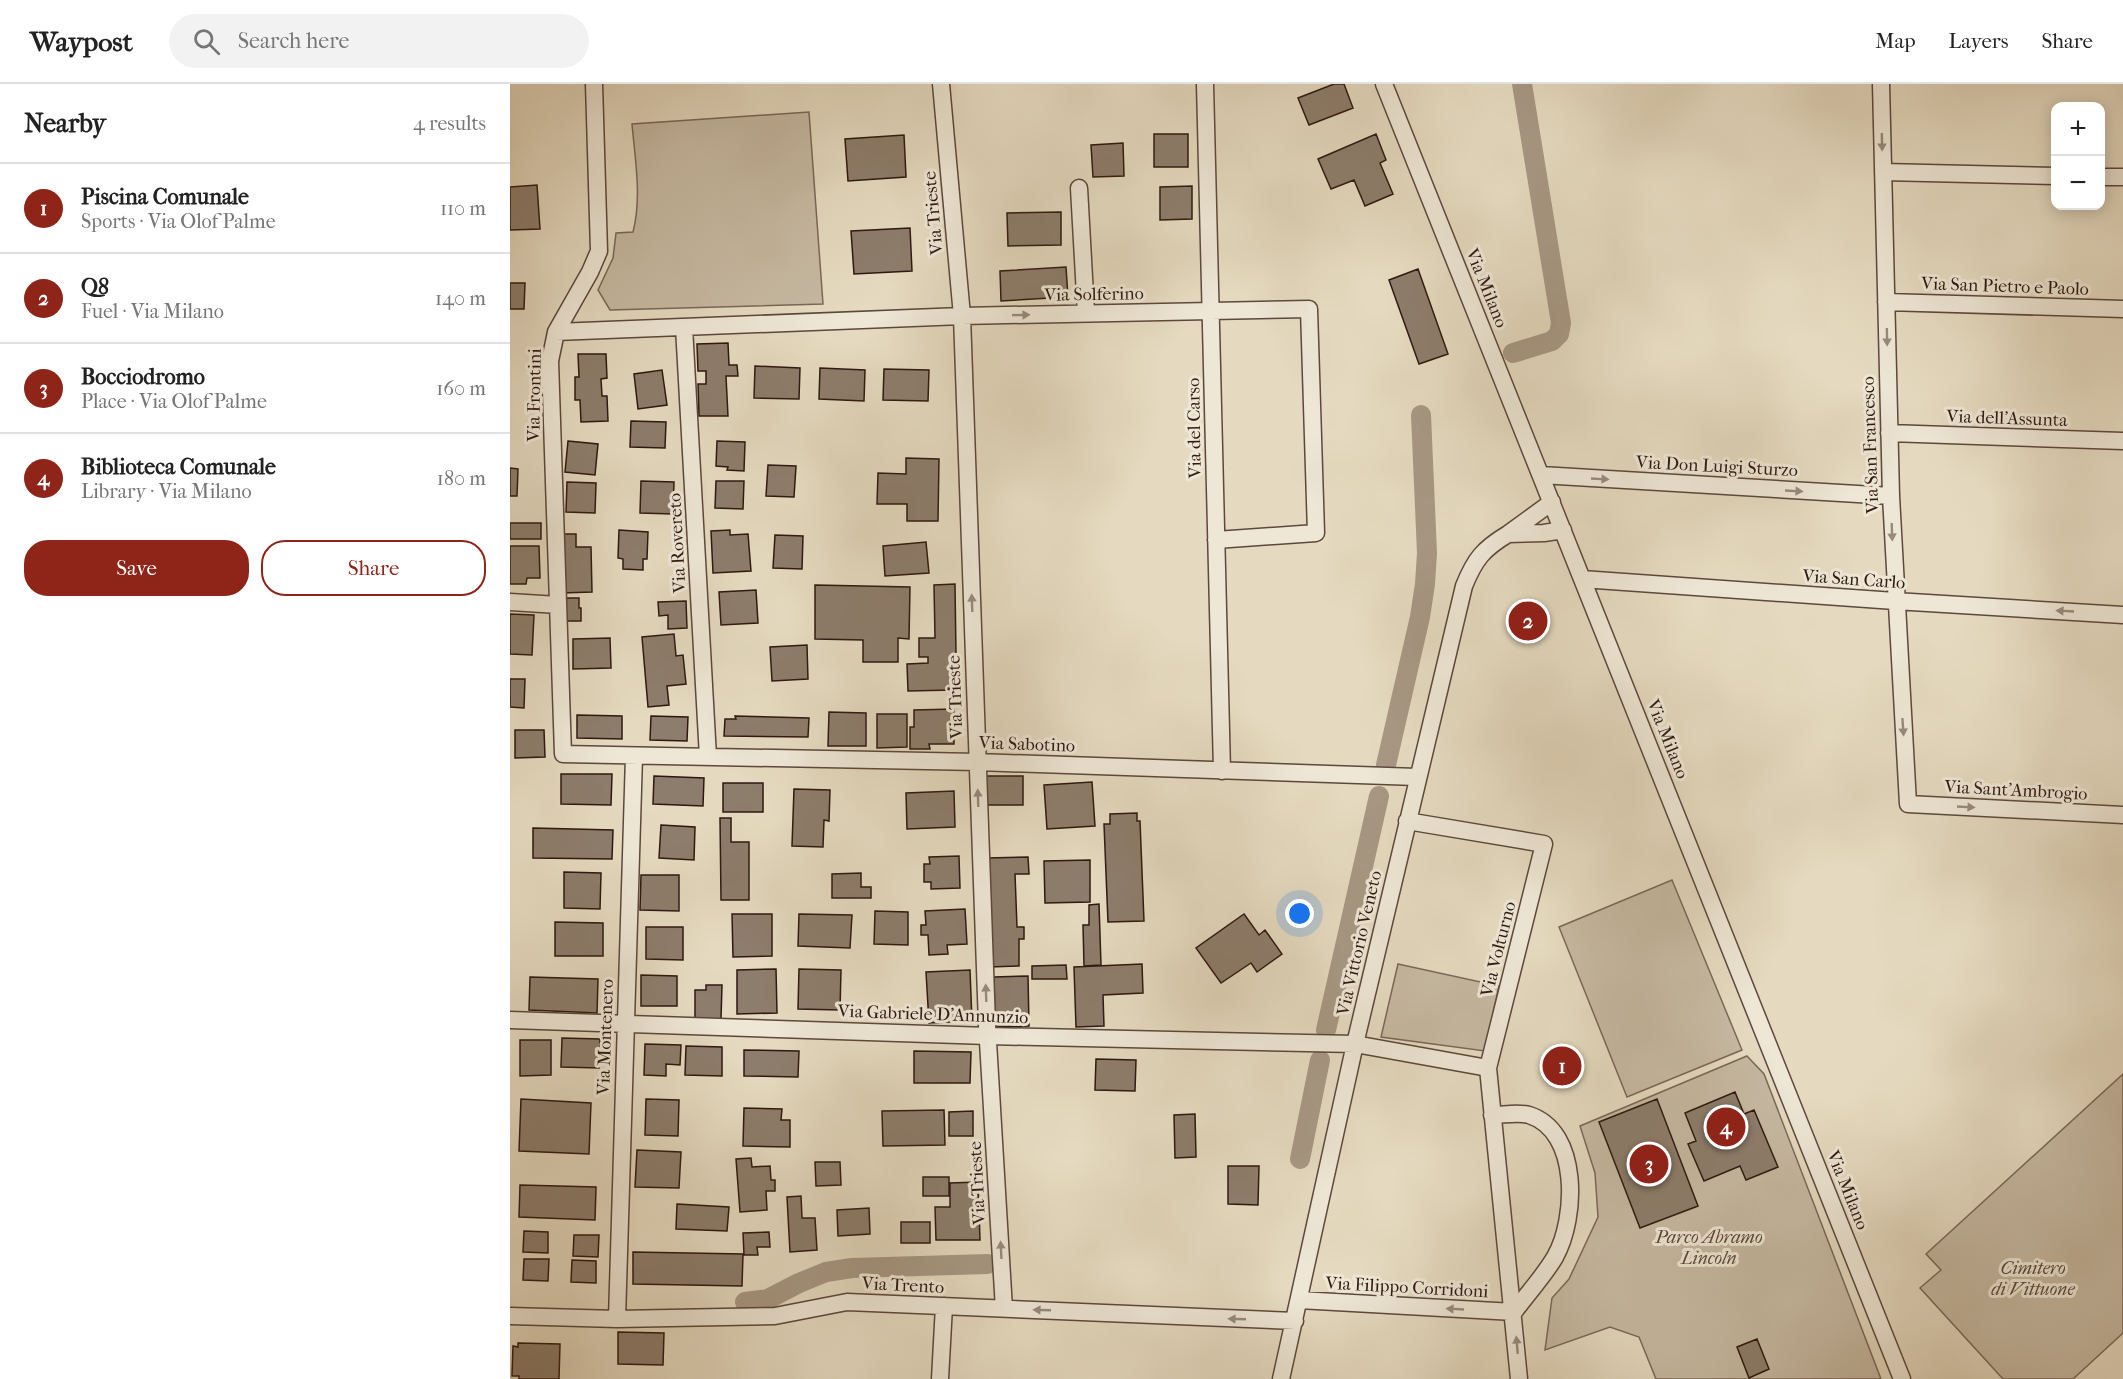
<!DOCTYPE html>
<meta charset="utf-8">
<style>
:root{--surface:#fff;--page:#f2f2f2;--text:#222;--muted:#767676;--line:#e0e0e0;--accent:#8f2418}
body{margin:0;font-family:"IM FELL French Canon",serif;background:var(--page);color:var(--text)}
.controls{position:absolute;right:18px;top:18px;display:grid;overflow:hidden;border-radius:12px;box-shadow:0 3px 15px #0003}
.controls button{width:54px;height:54px;display:grid;place-items:center;padding:0;border:0;border-bottom:2px solid var(--line);background:var(--surface);color:var(--text);font:30px sans-serif}
.you{position:absolute;left:790px;top:830px;width:21px;height:21px;margin:-15px;border:4px solid #fff;border-radius:50%;background:#1a73e8;box-shadow:0 0 0 9px #1a73e833}
.badge{display:grid;place-items:center;width:39px;height:39px;border-radius:50%;background:var(--accent);color:#fff;font-size:20px;font-weight:700}
.pin{position:absolute;translate:-50% -50%;border:3px solid #fff;box-shadow:0 2px 6px #0006}
.list{margin:0;padding:0;list-style:none}
h2{display:flex;justify-content:space-between;align-items:center;height:78px;margin:0;padding:0 24px;font-size:26px}
h2 small{font-size:20px;font-weight:400;color:var(--muted)}
.list li{display:grid;grid-template-columns:39px 1fr auto;gap:18px;align-items:center;box-sizing:border-box;height:90px;padding:0 24px;border-top:2px solid var(--line)}
.list b{display:block;font-size:22px;white-space:nowrap}
.list p{margin:0;font-size:20px;white-space:nowrap;color:var(--muted)}
.list em{font-size:20px;font-style:normal;color:var(--muted)}
.actions{display:flex;gap:12px;padding:18px 24px}
.actions a{flex:1;padding:14px 0;border:2px solid var(--accent);border-radius:24px;text-align:center;font-size:21px;color:var(--accent)}
.actions .main{background:var(--accent);color:#fff}
.icon{flex:none;width:33px;height:33px;fill:none;stroke:currentColor;stroke-width:2;stroke-linecap:round;stroke-linejoin:round}
.map{position:relative;flex:none;width:1613px;height:1295px;overflow:hidden}
header{display:flex;align-items:center;gap:36px;box-sizing:border-box;height:84px;padding:0 30px;background:var(--surface);border-bottom:2px solid var(--line)}
header strong{font-size:28px}
nav{display:flex;gap:33px;margin-inline-start:auto;font-size:21px}
.search{width:420px;height:54px;background:var(--page);display:flex;align-items:center;gap:15px;box-sizing:border-box;padding:0 21px;border-radius:33px;color:var(--muted);font-size:22px}
main{display:flex}
aside{flex:1;background:var(--surface)}
.map>svg:first-child{display:block}
</style>
<header>
<strong>Waypost</strong>
<div class="search"><svg class="icon" aria-label="search" viewBox="0 0 24 24"><circle cx="10" cy="10" r="6"/><path d="M15 15l6 6"/></svg>Search here</div>
<nav><a>Map</a><a>Layers</a><a>Share</a></nav>
</header>
<main>
<aside>
<h2>Nearby<small>4 results</small></h2>
<ul class="list">
<li><span class="badge">1</span><div><b>Piscina Comunale</b><p>Sports · Via Olof Palme</p></div><em>110 m</em></li>
<li><span class="badge">2</span><div><b>Q8</b><p>Fuel · Via Milano</p></div><em>140 m</em></li>
<li><span class="badge">3</span><div><b>Bocciodromo</b><p>Place · Via Olof Palme</p></div><em>160 m</em></li>
<li><span class="badge">4</span><div><b>Biblioteca Comunale</b><p>Library · Via Milano</p></div><em>180 m</em></li>
</ul>
<div class="actions"><a class="main">Save</a><a>Share</a></div>
</aside>
<div class="map">
<svg width="1613" height="1295" viewBox="0 0 1613 1295">
<rect width="100%" height="100%" fill="#e5dac0"/>
<filter id="stains"><feTurbulence type="fractalNoise" baseFrequency=".00333" numOctaves="4"/><feColorMatrix values="0 0 0 0 .2 0 0 0 0 .09 0 0 0 0 .02 0 0 0 .5 -.17"/></filter>
<radialGradient id="worn" r=".72"><stop offset=".6" stop-color="#630" stop-opacity="0"/><stop offset="1" stop-color="#630" stop-opacity=".3"/></radialGradient>
<!-- green -->
<path fill="#c6b9a2" stroke="#7a6859" stroke-width="1.5" d="M 299,28 L 313,220 L 100,226 L 88,206 L 103,174 L 106,149 L 123,148 C 132,113 125,75 122,40 Z
M 1162,796 L 1232,966 L 1117,1013 L 1049,843 Z
M 888,880 L 989,902 L 975,967 L 871,953 Z
M 1237,972 L 1254,990 L 1371,1295 L 1146,1295 L 1129,1253 L 1100,1243 L 1035,1266 L 1042,1214 L 1059,1195 L 1088,1133 L 1085,1089 L 1070,1042 Z
M 1613,990 L 1613,1249 L 1563,1295 L 1493,1295 L 1410,1204 L 1431,1186 L 1416,1170 Z"/>
<!-- water -->
<path fill="#a79884" stroke="#776556" stroke-width="1.5" d="M 1053,961 L 1068,994 L 1050,1002 L 1035,969 Z"/>
<g fill="none" stroke-linecap="round" stroke-linejoin="round">
<!-- canal -->
<path stroke="#a79884" stroke-width="20" d="M 1003,269 L 1042,257 L 1049,250 L 1051,239 L 1012,0
M 876,681 L 910,533 L 915,500 L 917,469 L 911,331
M 816,946 L 869,712
M 790,1075 L 810,976
M 235,1218 L 258,1215 L 289,1199 L 316,1188 L 342,1184 L 478,1180"/>
</g>
<!-- building -->
<path fill="#8d7d6c" stroke="#2e1810" stroke-width="1.5" d="M 824,0 L 834,0 L 843,24 L 799,41 L 788,14 Z
M 644,50 L 678,50 L 678,83 L 644,83 Z
M 866,50 L 876,76 L 870,79 L 883,110 L 855,122 L 844,96 L 821,105 L 808,75 Z
M 394,51 L 396,93 L 338,97 L 335,55 Z
M 613,59 L 614,92 L 583,93 L 581,61 Z
M 27,101 L 30,145 L 0,146 L 0,103 Z
M 682,102 L 682,135 L 650,136 L 650,103 Z
M 551,128 L 551,161 L 498,162 L 497,129 Z
M 400,144 L 402,187 L 344,190 L 341,147 Z
M 556,183 L 558,213 L 491,217 L 490,187 Z
M 908,185 L 938,270 L 909,280 L 879,196 Z
M 0,199 L 15,199 L 14,225 L 0,225 Z
M 218,259 L 219,281 L 227,281 L 228,292 L 216,292 L 218,332 L 189,332 L 188,300 L 196,300 L 196,287 L 188,287 L 187,260 Z
M 68,270 L 96,270 L 97,294 L 91,295 L 92,312 L 97,312 L 98,337 L 71,338 L 70,316 L 65,316 L 65,293 L 69,293 Z
M 245,282 L 290,284 L 289,315 L 244,314 Z
M 310,284 L 355,286 L 354,317 L 309,315 Z
M 374,285 L 419,286 L 418,317 L 373,316 Z
M 152,286 L 157,321 L 128,325 L 124,290 Z
M 121,337 L 156,338 L 155,364 L 120,363 Z
M 58,357 L 88,360 L 85,391 L 55,388 Z
M 207,357 L 235,358 L 234,387 L 217,386 L 218,383 L 206,382 Z
M 396,374 L 429,375 L 428,437 L 397,437 L 397,420 L 367,420 L 368,389 L 396,390 Z
M 258,381 L 286,382 L 284,413 L 256,412 Z
M 0,384 L 8,385 L 7,412 L 0,412 Z
M 131,397 L 164,398 L 163,430 L 130,429 Z
M 206,397 L 234,397 L 233,425 L 205,424 Z
M 57,398 L 86,399 L 85,429 L 56,428 Z
M 0,439 L 31,439 L 31,455 L 0,455 Z
M 109,446 L 138,448 L 137,475 L 133,475 L 133,486 L 113,485 L 113,475 L 108,474 Z
M 220,446 L 220,451 L 238,450 L 241,487 L 203,489 L 201,447 Z
M 51,450 L 66,450 L 66,463 L 81,463 L 82,508 L 52,509 Z
M 265,451 L 293,452 L 292,485 L 263,484 Z
M 416,458 L 419,489 L 375,492 L 373,462 Z
M 0,462 L 29,462 L 30,494 L 17,494 L 16,500 L 0,500 Z
M 445,500 L 446,571 L 443,573 L 443,606 L 398,607 L 397,580 L 418,579 L 418,573 L 409,573 L 409,554 L 425,554 L 424,501 Z
M 305,501 L 400,503 L 399,555 L 388,554 L 388,578 L 353,578 L 353,556 L 305,555 Z
M 246,506 L 248,539 L 211,541 L 209,508 Z
M 53,514 L 69,514 L 69,524 L 71,524 L 71,537 L 53,537 Z
M 176,517 L 177,544 L 158,545 L 158,531 L 149,532 L 148,518 Z
M 0,530 L 24,531 L 22,571 L 0,570 Z
M 164,550 L 166,572 L 173,571 L 176,600 L 157,602 L 159,621 L 138,623 L 132,553 Z
M 100,554 L 101,584 L 63,585 L 63,555 Z
M 297,561 L 298,595 L 262,597 L 260,563 Z
M 0,595 L 15,595 L 14,624 L 0,623 Z
M 444,625 L 444,660 L 419,660 L 420,665 L 400,665 L 400,643 L 404,643 L 404,626 Z
M 319,628 L 356,629 L 356,662 L 318,662 Z
M 367,630 L 397,630 L 397,663 L 367,664 Z
M 67,631 L 112,632 L 112,655 L 67,654 Z
M 141,632 L 178,633 L 177,657 L 140,656 Z
M 225,632 L 299,634 L 298,653 L 214,652 L 215,635 L 226,635 Z
M 5,646 L 34,646 L 35,673 L 5,674 Z
M 51,690 L 102,690 L 101,721 L 51,720 Z
M 144,692 L 194,694 L 193,722 L 143,720 Z
M 476,692 L 513,692 L 513,721 L 476,721 Z
M 582,698 L 585,742 L 537,745 L 534,701 Z
M 213,699 L 253,699 L 253,728 L 213,728 Z
M 284,705 L 320,706 L 319,737 L 314,736 L 313,763 L 282,762 Z
M 444,707 L 445,743 L 397,745 L 396,709 Z
M 627,729 L 627,737 L 630,737 L 634,837 L 598,838 L 594,740 L 600,740 L 600,730 Z
M 210,734 L 221,734 L 221,758 L 239,758 L 239,816 L 211,816 Z
M 151,741 L 185,743 L 184,776 L 149,774 Z
M 23,744 L 103,746 L 102,775 L 23,774 Z
M 449,772 L 450,804 L 421,805 L 421,798 L 414,798 L 414,780 L 420,780 L 419,773 Z
M 518,773 L 519,790 L 505,790 L 507,843 L 514,843 L 514,855 L 509,855 L 509,882 L 479,883 L 477,774 Z
M 580,776 L 580,818 L 535,819 L 534,777 Z
M 54,788 L 91,789 L 90,825 L 54,824 Z
M 351,789 L 351,803 L 361,803 L 361,814 L 322,814 L 322,790 Z
M 131,791 L 169,791 L 169,827 L 130,826 Z
M 589,820 L 591,881 L 574,882 L 573,841 L 579,841 L 579,821 Z
M 455,825 L 457,860 L 437,861 L 438,870 L 419,871 L 418,851 L 411,851 L 411,841 L 416,841 L 415,827 Z
M 365,827 L 398,828 L 398,861 L 364,860 Z
M 222,830 L 262,830 L 262,872 L 223,873 Z
M 289,830 L 342,831 L 340,864 L 288,862 Z
M 734,830 L 749,851 L 755,846 L 772,870 L 747,888 L 741,879 L 711,899 L 686,864 Z
M 45,838 L 93,839 L 93,872 L 45,872 Z
M 136,843 L 173,843 L 173,876 L 136,875 Z
M 632,880 L 633,909 L 593,911 L 594,942 L 566,943 L 564,883 Z
M 556,881 L 557,895 L 522,895 L 522,882 Z
M 266,885 L 267,929 L 227,930 L 227,886 Z
M 289,885 L 331,886 L 330,926 L 288,925 Z
M 460,886 L 462,937 L 419,939 L 416,888 Z
M 131,891 L 167,892 L 167,922 L 131,922 Z
M 518,892 L 519,942 L 485,943 L 484,893 Z
M 20,893 L 88,895 L 87,929 L 19,926 Z
M 196,901 L 212,901 L 211,935 L 185,935 L 185,906 L 196,906 Z
M 52,954 L 90,955 L 89,984 L 51,983 Z
M 10,956 L 41,956 L 41,991 L 10,992 Z
M 135,960 L 171,961 L 170,981 L 156,980 L 156,992 L 134,991 Z
M 176,962 L 212,963 L 212,992 L 175,991 Z
M 234,966 L 289,967 L 288,993 L 234,992 Z
M 404,967 L 461,968 L 460,999 L 404,999 Z
M 586,975 L 626,976 L 625,1007 L 585,1006 Z
M 1225,1008 L 1234,1030 L 1244,1026 L 1268,1083 L 1236,1096 L 1230,1082 L 1194,1097 L 1178,1060 L 1186,1057 L 1175,1029 Z
M 11,1015 L 81,1019 L 79,1070 L 9,1067 Z
M 136,1015 L 169,1016 L 168,1052 L 135,1051 Z
M 1147,1015 L 1188,1122 L 1130,1144 L 1089,1038 Z
M 234,1024 L 272,1025 L 271,1036 L 280,1036 L 280,1063 L 233,1062 Z
M 434,1026 L 435,1061 L 373,1062 L 372,1027 Z
M 463,1027 L 463,1052 L 439,1052 L 439,1028 Z
M 685,1030 L 686,1073 L 665,1074 L 664,1031 Z
M 127,1066 L 171,1068 L 169,1104 L 125,1103 Z
M 241,1074 L 242,1083 L 260,1082 L 261,1096 L 265,1096 L 265,1107 L 256,1107 L 257,1126 L 230,1128 L 226,1075 Z
M 305,1078 L 330,1078 L 331,1101 L 306,1102 Z
M 718,1082 L 749,1082 L 748,1121 L 718,1120 Z
M 413,1093 L 439,1093 L 439,1112 L 413,1112 Z
M 468,1098 L 470,1156 L 426,1156 L 425,1123 L 440,1123 L 440,1099 Z
M 10,1101 L 86,1103 L 85,1136 L 9,1133 Z
M 291,1112 L 292,1134 L 305,1134 L 307,1166 L 280,1168 L 277,1113 Z
M 167,1120 L 219,1123 L 217,1147 L 166,1145 Z
M 359,1124 L 360,1150 L 328,1152 L 327,1126 Z
M 391,1138 L 420,1138 L 420,1159 L 391,1159 Z
M 14,1147 L 38,1148 L 38,1169 L 13,1168 Z
M 259,1148 L 260,1163 L 247,1163 L 248,1171 L 234,1171 L 233,1149 Z
M 64,1151 L 89,1151 L 88,1173 L 63,1172 Z
M 123,1168 L 233,1170 L 232,1202 L 123,1200 Z
M 14,1175 L 39,1175 L 38,1197 L 13,1196 Z
M 62,1176 L 86,1177 L 86,1199 L 61,1198 Z
M 108,1248 L 154,1249 L 153,1281 L 108,1280 Z
M 1247,1255 L 1259,1285 L 1239,1294 L 1227,1263 Z
M 8,1259 L 50,1260 L 49,1295 L 9,1295 L 9,1292 L 2,1292 L 3,1262 L 8,1263 Z"/>
<g fill="none" stroke-linecap="round" stroke-linejoin="round">
<defs>
<path id="minor" d="M 84,0 L 89,167 L 80,188 L 46,248 L 40,277 L 53,670 L 467,678 L 907,693
M 431,0 L 452,232 L 477,941 L 494,1225
M 695,0 L 712,687
M 874,0 L 1392,1295
M 1371,0 L 1381,412 L 1398,720 L 1613,731
M 1373,88 L 1546,92
M 1590,93 L 1613,93
M 569,104 L 576,229
M 1376,218 L 1613,225
M 174,243 L 198,673
M 46,248 L 452,232 L 799,225 L 806,449 L 706,456
M 1379,349 L 1613,357
M 1031,391 L 1381,412
M 1042,418 L 998,450 L 1034,449 L 1053,446
M 1072,495 L 1385,517 L 1613,531
M 0,518 L 48,521
M 897,737 L 1034,760 L 978,984 L 1009,1295
M 0,936 L 478,952 L 845,960 L 978,984
M 982,1031 C 993,1031 1009,1028 1019,1031 C 1070,1047 1067,1134 1045,1173 C 1034,1192 1017,1210 1004,1228
M 789,1216 L 1004,1228
M 0,1232 L 107,1235 L 265,1232 L 337,1218 L 785,1237
M 107,1235 L 124,672
M 430,1295 L 434,1222
M 771,1295 L 845,960 L 954,502 C 965,475 973,465 998,450"/>
</defs>
<!-- minor casing -->
<use href="#minor" stroke="#5c483c" stroke-width="19"/>
<!-- minor -->
<use href="#minor" stroke="#eee7d6" stroke-width="16"/>
</g>
<!-- one-way arrows -->
<defs><path id="oneway-solid" d="M-6-.8H1V-3.2L6.5 0L1 3.2V.8H-6Z" transform="scale(1.5)"/></defs>
<g fill="#988a7d">
<use href="#oneway-solid" transform="translate(1372 58) rotate(89)"/>
<use href="#oneway-solid" transform="translate(511 231) rotate(-1)"/>
<use href="#oneway-solid" transform="translate(1377 253) rotate(89)"/>
<use href="#oneway-solid" transform="translate(1090 395) rotate(3)"/>
<use href="#oneway-solid" transform="translate(1284 407) rotate(3)"/>
<use href="#oneway-solid" transform="translate(1382 448) rotate(88)"/>
<use href="#oneway-solid" transform="translate(462 519) rotate(-92)"/>
<use href="#oneway-solid" transform="translate(1555 527) rotate(-177)"/>
<use href="#oneway-solid" transform="translate(1393 643) rotate(86)"/>
<use href="#oneway-solid" transform="translate(468 714) rotate(-92)"/>
<use href="#oneway-solid" transform="translate(1456 723) rotate(3)"/>
<use href="#oneway-solid" transform="translate(476 909) rotate(-92)"/>
<use href="#oneway-solid" transform="translate(491 1166) rotate(-93)"/>
<use href="#oneway-solid" transform="translate(945 1225) rotate(-177)"/>
<use href="#oneway-solid" transform="translate(532 1226) rotate(-178)"/>
<use href="#oneway-solid" transform="translate(727 1235) rotate(-178)"/>
<use href="#oneway-solid" transform="translate(1007 1261) rotate(-95)"/>
</g>
<g text-anchor="middle" stroke-width="6" stroke-linejoin="round" paint-order="stroke">
<!-- street labels -->
<g font-size="18" fill="#2e1810" stroke="#eee7d6">
<text transform="translate(423 129) rotate(-95)" y="6">Via Trieste</text>
<text transform="translate(1495 202) rotate(2)" y="6">Via San Pietro e Paolo</text>
<text transform="translate(977 204) rotate(68)" y="6">Via Milano</text>
<text transform="translate(584 210) rotate(-1)" y="6">Via Solferino</text>
<text transform="translate(24 311) rotate(-89)" y="6">Via Frontini</text>
<text transform="translate(1497 334) rotate(2)" y="6">Via dell'Assunta</text>
<text transform="translate(684 344) rotate(-91)" y="6">Via del Carso</text>
<text transform="translate(1360 361) rotate(-92)" y="6">Via San Francesco</text>
<text transform="translate(1207 382) rotate(3)" y="6">Via Don Luigi Sturzo</text>
<text transform="translate(167 459) rotate(-93)" y="6">Via Rovereto</text>
<text transform="translate(1344 495) rotate(4)" y="6">Via San Carlo</text>
<text transform="translate(445 613) rotate(-92)" y="6">Via Trieste</text>
<text transform="translate(1158 655) rotate(68)" y="6">Via Milano</text>
<text transform="translate(517 660) rotate(2)" y="6">Via Sabotino</text>
<text transform="translate(1506 706) rotate(3)" y="6">Via Sant'Ambrogio</text>
<text transform="translate(849 859) rotate(-77)" y="6">Via Vittorio Veneto</text>
<text transform="translate(988 865) rotate(-76)" y="6">Via Volturno</text>
<text transform="translate(423 930) rotate(2)" y="6">Via Gabriele D'Annunzio</text>
<text transform="translate(95 953) rotate(-88)" y="6">Via Montenero</text>
<text transform="translate(467 1099) rotate(-93)" y="6">Via Trieste</text>
<text transform="translate(1338 1106) rotate(68)" y="6">Via Milano</text>
<text transform="translate(393 1201) rotate(3)" y="6">Via Trento</text>
<text transform="translate(897 1203) rotate(3)" y="6">Via Filippo Corridoni</text>
</g>
<!-- park labels -->
<g font-size="18" font-style="italic" fill="#5c483c" stroke="#eee7d6">
<text x="1199" y="1159">Parco Abramo<tspan x="1199" dy="21">Lincoln</tspan></text>
<text x="1523" y="1190">Cimitero<tspan x="1523" dy="21">di Vittuone</tspan></text>
</g>
</g>
<rect width="100%" height="100%" filter="url(#stains)"/>
<rect width="100%" height="100%" fill="url(#worn)"/>
</svg>
<div class="controls">
<button>+</button>
<button>−</button>
</div>
<div class="you"></div>
<div class="pin badge" style="left:1052px;top:982px">1</div>
<div class="pin badge" style="left:1018px;top:537px">2</div>
<div class="pin badge" style="left:1139px;top:1080px">3</div>
<div class="pin badge" style="left:1216px;top:1043px">4</div>
</div>
</main>
